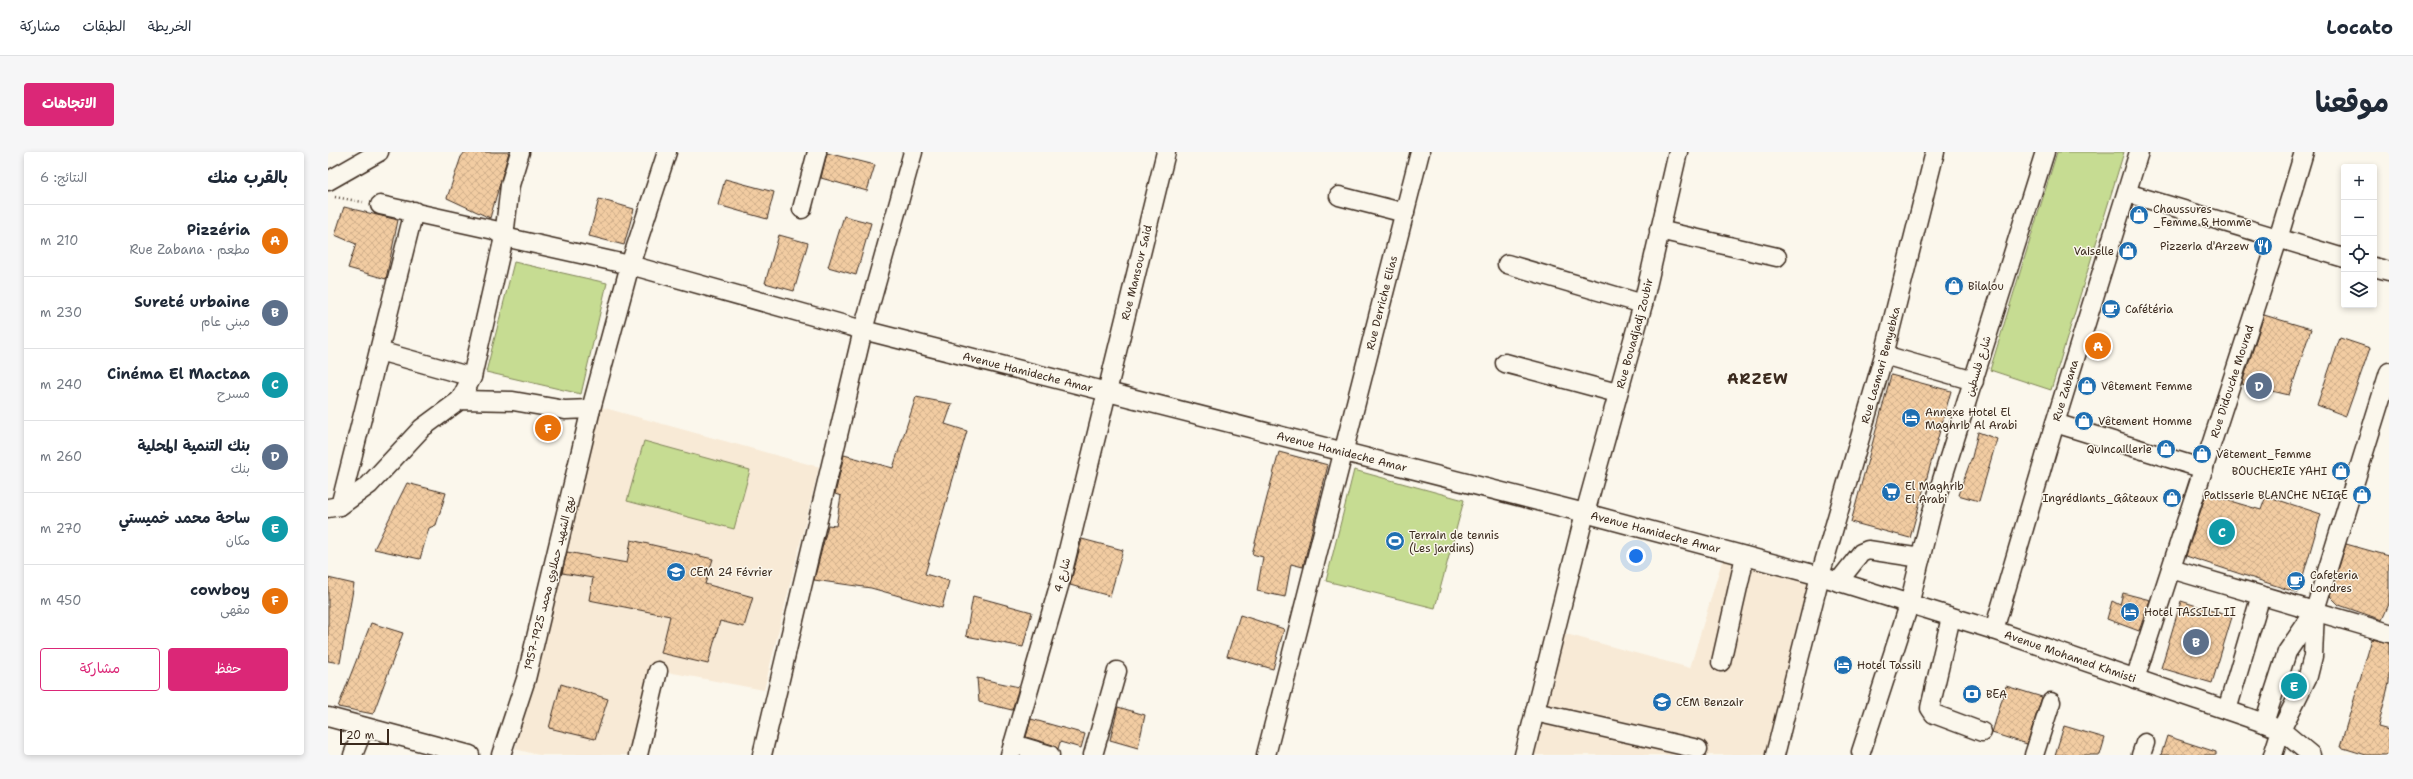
<!DOCTYPE html>
<html lang="ar">
<meta charset="utf-8">
<style>
:root{--surface:#fff;--page:#f6f6f7;--text:#1f2937;--muted:#747a83;--line:#e0e1e3;--accent:#db2777}
body{margin:0;font-family:"Shantell Sans","Playpen Sans Arabic",sans-serif;background:var(--page);color:var(--text);direction:rtl}
.controls{position:absolute;right:12px;top:12px;display:grid;overflow:hidden;border-radius:4px;box-shadow:0 2px 6px #0003}
.controls button{width:36px;height:36px;display:grid;place-items:center;padding:0;border:0;border-bottom:1px solid var(--line);background:var(--surface);color:var(--text);font:20px sans-serif}
.scale{position:absolute;left:12px;bottom:10px;width:49px;box-sizing:border-box;padding-left:4px;border:2px solid #3b2a1e;border-top:0;font-size:11px;line-height:14px;white-space:nowrap;color:#3b2a1e;-webkit-text-stroke:3px #fbf7ec;paint-order:stroke}
.you{position:absolute;left:1308px;top:404px;width:14px;height:14px;margin:-10px;border:3px solid #fff;border-radius:50%;background:#1a73e8;box-shadow:0 0 0 6px #1a73e833}
.badge{display:grid;place-items:center;width:26px;height:26px;border-radius:50%;background:var(--accent);color:#fff;font-size:13px;font-weight:700}
.pin{position:absolute;translate:-50% -50%;border:2px solid #fff;box-shadow:0 1px 4px #0006}
.list{margin:0;padding:0;list-style:none}
h2{display:flex;justify-content:space-between;align-items:center;height:52px;margin:0;padding:0 16px;font-size:17px}
h2 small{font-size:13px;font-weight:400;color:var(--muted)}
.list li{display:grid;grid-template-columns:26px 1fr auto;gap:12px;align-items:center;box-sizing:border-box;height:72px;padding:0 16px;border-top:1px solid var(--line)}
.list b{display:block;font-size:15px;white-space:nowrap}
.list p{margin:0;font-size:13px;white-space:nowrap;color:var(--muted)}
.list em{font-size:13px;font-style:normal;color:var(--muted)}
.actions{display:flex;gap:8px;padding:12px 16px}
.actions a{flex:1;padding:9px 0;border:1px solid var(--accent);border-radius:4px;text-align:center;font-size:14px;color:var(--accent)}
.actions .main{background:var(--accent);color:#fff}
.icon{flex:none;width:22px;height:22px;fill:none;stroke:currentColor;stroke-width:2;stroke-linecap:round;stroke-linejoin:round}
.map{position:relative;flex:none;width:2061px;height:603px;overflow:hidden;direction:ltr;border-radius:4px}
header{display:flex;align-items:center;gap:24px;box-sizing:border-box;height:56px;padding:0 20px;background:var(--surface);border-bottom:1px solid var(--line)}
header strong{font-size:19px}
nav{display:flex;gap:22px;margin-inline-start:auto;font-size:14px}
.intro{display:flex;align-items:center;justify-content:space-between;box-sizing:border-box;height:96px;padding:0 24px}
h1{margin:0;font-size:28px}
.button{padding:10px 18px;border-radius:4px;background:var(--accent);color:#fff;font-size:14px;font-weight:700}
main{display:flex;gap:24px;padding:0 24px}
aside{flex:1;background:var(--surface);border-radius:4px;box-shadow:0 2px 6px #0003}
.map>svg:first-child{display:block}
</style>
<header>
<strong>Locato</strong>
<nav><a>الخريطة</a><a>الطبقات</a><a>مشاركة</a></nav>
</header>
<div class="intro"><h1>موقعنا</h1><a class="button">الاتجاهات</a></div>
<main>
<div class="map">
<svg width="2061" height="603" viewBox="0 0 2061 603">
<defs>
<pattern id="building-cross-hatch" width="8" height="8" patternUnits="userSpaceOnUse"><rect width="8" height="8" fill="#f2cca2"/><path d="M0 0l8 8M0 8l8-8" fill="none" stroke="#d0af8b"/></pattern>
</defs>
<rect width="100%" height="100%" fill="#fbf7ec"/>
<filter id="ink" filterUnits="userSpaceOnUse"><feTurbulence type="fractalNoise" baseFrequency=".025" numOctaves="2"/><feDisplacementMap in="SourceGraphic" scale="8" xChannelSelector="R" yChannelSelector="G"/><feConvolveMatrix kernelMatrix="1 2 1 2 8 2 1 2 1" color-interpolation-filters="sRGB"/></filter>
<g filter="url(#ink)">
<!-- built -->
<path fill="#f8ead6" d="M 273,255 L 491,315 L 436,538 L 334,519 L 306,603 L 211,603 L 187,597 Z
M 1397,399 L 1492,424 L 1447,603 L 1203,603 L 1227,479 L 1362,516 Z"/>
<!-- green -->
<path fill="#c6dc92" stroke="#808358" d="M 1729,0 L 1796,0 L 1723,238 L 1662,218 Z
M 186,110 L 279,131 L 253,242 L 158,220 Z
M 316,289 L 422,318 L 406,377 L 299,349 Z
M 1026,318 L 1136,348 L 1107,456 L 998,429 Z"/>
<!-- building -->
<path fill="url(#building-cross-hatch)" stroke="#3b2a1e" d="M 137,0 L 181,0 L 162,66 L 119,46 L 133,5 Z
M 499,1 L 547,13 L 539,39 L 493,26 Z
M 397,27 L 446,40 L 439,67 L 390,53 Z
M 271,47 L 306,57 L 296,93 L 261,84 Z
M 16,55 L 70,68 L 58,127 L 20,116 L 28,92 L 7,83 Z
M 516,64 L 543,71 L 528,123 L 500,115 Z
M 451,83 L 480,91 L 466,139 L 437,131 Z
M 1936,163 L 1983,177 L 1961,243 L 1914,232 Z
M 2012,186 L 2042,196 L 2018,264 L 1989,253 Z
M 1563,223 L 1623,239 L 1582,386 L 1523,370 Z
M 588,245 L 624,252 L 617,272 L 639,279 L 597,422 L 621,429 L 614,456 L 543,436 L 486,428 L 500,373 L 508,374 L 513,344 L 507,342 L 516,303 L 565,316 Z
M 1650,280 L 1669,287 L 1651,349 L 1630,343 L 1644,305 Z
M 951,300 L 1000,313 L 975,415 L 963,412 L 957,445 L 929,439 L 935,405 L 924,402 Z
M 79,331 L 118,341 L 108,373 L 101,376 L 92,407 L 46,397 Z
M 1878,342 L 1933,358 L 1938,344 L 1993,362 L 1970,441 L 1858,404 Z
M 754,387 L 795,398 L 782,444 L 742,433 Z
M 303,388 L 385,407 L 377,432 L 425,445 L 416,475 L 392,469 L 380,512 L 333,501 L 342,464 L 261,448 L 265,426 L 234,421 L 239,400 L 299,411 Z
M 2018,392 L 2061,404 L 2061,452 L 2054,468 L 2011,453 L 2002,444 Z
M 0,426 L 26,432 L 12,511 L 0,509 Z
M 1795,441 L 1822,448 L 1811,479 L 1779,467 L 1784,449 L 1792,453 Z
M 645,444 L 704,460 L 695,495 L 638,484 Z
M 1853,449 L 1904,465 L 1884,531 L 1833,516 Z
M 912,463 L 956,477 L 945,517 L 899,504 Z
M 43,471 L 75,481 L 45,562 L 10,555 Z
M 2044,487 L 2061,491 L 2061,531 L 2050,575 L 2061,578 L 2061,603 L 2038,603 L 2012,595 Z
M 649,526 L 691,535 L 684,558 L 651,550 Z
M 233,532 L 280,547 L 267,587 L 221,576 Z
M 1678,534 L 1714,545 L 1699,592 L 1664,581 Z
M 790,555 L 817,563 L 810,596 L 782,588 Z
M 703,567 L 757,582 L 753,596 L 732,590 L 730,597 L 725,593 L 698,585 Z
M 1736,574 L 1777,586 L 1772,603 L 1727,603 Z
M 1839,584 L 1888,600 L 1888,603 L 1833,603 Z"/>
<g fill="none" stroke-linecap="round" stroke-linejoin="round">
<defs>
<g id="minor">
<path d="M 0,29 L 51,0"/>
<path d="M 1799,41 L 2016,106"/>
<path d="M 1011,44 L 1077,61"/>
<path id="s1" d="M 52,53 L 166,78 L 176,85 L 302,113 L 535,178 L 1257,361 L 1492,424 L 1666,478 L 1936,571 L 1953,578 L 1983,603"/>
<path d="M 474,57 L 489,0"/>
<path d="M 1331,78 L 1449,105"/>
<path d="M 1179,112 L 1315,152"/>
<path d="M 2046,115 L 2061,119"/>
<path d="M 51,199 L 144,225"/>
<path d="M 1556,203 L 1646,229"/>
<path d="M 1177,211 L 1289,241"/>
<path d="M 132,248 L 144,225 L 176,85 L 182,33 L 192,0"/>
<path d="M 1727,271 L 1876,317"/>
<path d="M 12,354 L 86,59"/>
<path d="M 0,356 L 12,354 L 41,333 L 94,276 L 132,248 L 185,249 L 237,258 L 263,257"/>
<path d="M 1843,417 L 2061,481"/>
<path d="M 1510,430 L 1533,401 L 1540,398 L 1593,406"/>
<path d="M 1623,465 L 1602,556 L 1606,562 L 1654,580"/>
<path id="s2" d="M 1666,478 L 1727,271 L 1811,0"/>
<path d="M 1393,510 L 1417,404"/>
<path id="s3" d="M 1807,527 L 1950,87 L 1976,0"/>
<path d="M 1899,558 L 1933,443"/>
<path d="M 1207,560 L 1370,597"/>
<path d="M 0,565 L 142,603"/>
<path d="M 1936,571 L 1959,500 L 1987,459"/>
<path d="M 685,592 L 722,603"/>
<path d="M 1533,600 L 1581,453 L 1603,363 L 1717,0"/>
<path d="M 25,603 L 36,575"/>
<path d="M 173,603 L 198,527 L 263,257 L 302,113 L 339,0"/>
<path d="M 310,603 L 330,519"/>
<path d="M 434,603 L 535,178 L 585,0"/>
<path id="s4" d="M 682,603 L 733,427 L 838,0"/>
<path d="M 765,603 L 789,519"/>
<path id="s5" d="M 938,603 L 1092,0"/>
<path id="s6" d="M 1196,603 L 1257,361 L 1315,152 L 1350,0"/>
<path id="s7" d="M 1447,603 L 1492,424 L 1556,203 L 1607,0"/>
<path d="M 1706,603 L 1723,550"/>
<path d="M 1813,603 L 1817,591"/>
<path d="M 1945,603 L 1953,578 L 1980,524 L 1985,504 L 1987,458 L 2061,220"/>
</g>
</defs>
<!-- minor casing -->
<use href="#minor" stroke="#3b2a1e" stroke-width="21"/>
<!-- path -->
<path stroke="#3b2a1e" stroke-width="2.5" stroke-dasharray="1 3" stroke-linecap="butt" d="M 7,45 L 35,50"/>
<!-- minor -->
<use href="#minor" stroke="#fbf7ec" stroke-width="18"/>
</g>
</g>
<!-- icons -->
<defs>
<symbol id="shop-disc" viewBox="-11 -11 22 22"><circle r="9.5" fill="#1f6fb2" stroke="#fbf7ec"/><path d="M-5-2.5h2.3a2.7 3.5 0 0 1 5.4 0H5L5.5 6h-11ZM-1.5-2.5h3a1.5 2.3 0 0 0-3 0Z" fill="#fff"/></symbol>
<symbol id="restaurant-disc" viewBox="-11 -11 22 22"><circle r="9.5" fill="#1f6fb2" stroke="#fbf7ec"/><path d="M-5-6h1v4h1v-4h1v4h1v-4h1v5L-1.5 .5V6h-2V.5L-5-1ZM5-6V6H3V1.5H1.5Q1.5-4 5-6Z" fill="#fff"/></symbol>
<symbol id="cafe-disc" viewBox="-11 -11 22 22"><circle r="9.5" fill="#1f6fb2" stroke="#fbf7ec"/><path d="M-5.5-4.5H6V0H3Q3 3.5 0 3.5H-2.5Q-5.5 3.5-5.5 0ZM3-3.2v2h1.7v-2ZM-6 4.5H4V6H-6Z" fill="#fff"/></symbol>
<symbol id="hotel-disc" viewBox="-11 -11 22 22"><circle r="9.5" fill="#1f6fb2" stroke="#fbf7ec"/><path d="M-6-4.5h1.5V1H6V5H4.5V3h-9V5H-6ZM-4 0a1.8 1.8 0 1 1 3.6 0ZM.5 0V-2.5h3Q6-2.5 6 0Z" fill="#fff"/></symbol>
<symbol id="supermarket-disc" viewBox="-11 -11 22 22"><circle r="9.5" fill="#1f6fb2" stroke="#fbf7ec"/><path d="M-6-5.5h2.5l.6 2H6L4.5 2H-2.5L-4.4-4H-6ZM-1.5 3.2a1.3 1.3 0 1 0 .1 0ZM3 3.2a1.3 1.3 0 1 0 .1 0Z" fill="#fff"/></symbol>
<symbol id="stadium-disc" viewBox="-11 -11 22 22"><circle r="9.5" fill="#1f6fb2" stroke="#fbf7ec"/><path d="M0-5a6.5 5 0 1 0 0 10a6.5 5 0 1 0 0-10ZM-3.5-1.8h7v3.6h-7Z" fill="#fff"/></symbol>
<symbol id="school-disc" viewBox="-11 -11 22 22"><circle r="9.5" fill="#1f6fb2" stroke="#fbf7ec"/><path d="M0-5L7-2L0 1L-7-2ZM-4 1L0 2.5L4 1V4Q0 6-4 4Z" fill="#fff"/></symbol>
<symbol id="bank-disc" viewBox="-11 -11 22 22"><circle r="9.5" fill="#1f6fb2" stroke="#fbf7ec"/><path d="M-6-4H6V4H-6ZM0-2.3a2.3 2.3 0 1 0 0 4.6a2.3 2.3 0 1 0 0-4.6Z" fill="#fff"/></symbol>
</defs>
<g fill-rule="evenodd">
<use href="#shop-disc" x="1800" y="52" width="22" height="22"/>
<use href="#restaurant-disc" x="1924" y="83" width="22" height="22"/>
<use href="#shop-disc" x="1789" y="88" width="22" height="22"/>
<use href="#shop-disc" x="1615" y="123" width="22" height="22"/>
<use href="#cafe-disc" x="1772" y="146" width="22" height="22"/>
<use href="#shop-disc" x="1748" y="223" width="22" height="22"/>
<use href="#hotel-disc" x="1572" y="255" width="22" height="22"/>
<use href="#shop-disc" x="1745" y="258" width="22" height="22"/>
<use href="#shop-disc" x="1827" y="286" width="22" height="22"/>
<use href="#shop-disc" x="1863" y="291" width="22" height="22"/>
<use href="#shop-disc" x="2002" y="308" width="22" height="22"/>
<use href="#supermarket-disc" x="1552" y="329" width="22" height="22"/>
<use href="#shop-disc" x="2023" y="332" width="22" height="22"/>
<use href="#shop-disc" x="1833" y="335" width="22" height="22"/>
<use href="#stadium-disc" x="1056" y="378" width="22" height="22"/>
<use href="#school-disc" x="337" y="409" width="22" height="22"/>
<use href="#cafe-disc" x="1957" y="418" width="22" height="22"/>
<use href="#hotel-disc" x="1791" y="449" width="22" height="22"/>
<use href="#hotel-disc" x="1504" y="502" width="22" height="22"/>
<use href="#bank-disc" x="1633" y="531" width="22" height="22"/>
<use href="#school-disc" x="1323" y="539" width="22" height="22"/>
</g>
<g text-anchor="middle" stroke-width="3" stroke-linejoin="round" paint-order="stroke">
<!-- poi labels -->
<g font-size="11" fill="#3b2a1e" stroke="#fbf7ec" text-anchor="start">
<text x="1825" y="61">Chaussures<tspan x="1825" dy="13">_Femme &amp; Homme</tspan></text>
<text x="1921" y="98" text-anchor="end">Pizzeria d'Arzew</text>
<text x="1786" y="103" text-anchor="end">Vaiselle</text>
<text x="1640" y="138">Bilalou</text>
<text x="1797" y="161">Cafétéria</text>
<text x="1773" y="238">Vêtement Femme</text>
<text x="1597" y="264">Annexe Hotel El<tspan x="1597" dy="13">Maghrib Al Arabi</tspan></text>
<text x="1770" y="273">Vêtement Homme</text>
<text x="1824" y="301" text-anchor="end">Quincaillerie</text>
<text x="1888" y="306">Vêtement_Femme</text>
<text x="1999" y="323" text-anchor="end">BOUCHERIE YAHI</text>
<text x="1577" y="338">El Maghrib<tspan x="1577" dy="13">El Arabi</tspan></text>
<text x="2020" y="347" text-anchor="end">Patisserie BLANCHE NEIGE</text>
<text x="1830" y="350" text-anchor="end">Ingrédiants_Gâteaux</text>
<text x="1081" y="387">Terrain de tennis<tspan x="1081" dy="13">(Les jardins)</tspan></text>
<text x="362" y="424">CEM 24 Février</text>
<text x="1982" y="427">Cafeteria<tspan x="1982" dy="13">Londres</tspan></text>
<text x="1816" y="464">Hotel TASSILI II</text>
<text x="1529" y="517">Hotel Tassili</text>
<text x="1658" y="546">BEA</text>
<text x="1348" y="554">CEM Benzair</text>
</g>
<!-- street labels -->
<g font-size="11" fill="#3b2a1e" stroke="#fbf7ec">
<text dy="4" stroke="none"><textPath href="#s4" startOffset="499">Rue Mansour Said</textPath></text>
<text dy="4" stroke="none"><textPath href="#s5" startOffset="467">Rue Derriche Elias</textPath></text>
<text dy="4" stroke="none"><textPath href="#s6" startOffset="436">Rue Bouadjadj Zoubir</textPath></text>
<text dy="4" stroke="none"><textPath href="#s7" startOffset="404">Rue Lasmari Benyebka</textPath></text>
<text transform="translate(1650 214) rotate(-73)" y="4">شارع فلسطين</text>
<text dy="4" stroke="none"><textPath href="#s1" startOffset="670">Avenue Hamideche Amar</textPath></text>
<text dy="4" stroke="none"><textPath href="#s3" startOffset="313">Rue Didouche Mourad</textPath></text>
<text dy="4" stroke="none"><textPath href="#s2" startOffset="250">Rue Zabana</textPath></text>
<text dy="4" stroke="none"><textPath href="#s1" startOffset="994">Avenue Hamideche Amar</textPath></text>
<text dy="4" stroke="none"><textPath href="#s1" startOffset="1318">Avenue Hamideche Amar</textPath></text>
<text transform="translate(734 423) rotate(-75)" y="4">شارع 4</text>
<text transform="translate(221 431) rotate(-76)" y="4">نهج الشهيد حملاوي محمد 1925-1957</text>
<text dy="4" stroke="none"><textPath href="#s1" startOffset="1751">Avenue Mohamed Khmisti</textPath></text>
</g>
<!-- district labels -->
<g font-size="15" font-weight="bold" letter-spacing="1" fill="#3b2a1e" stroke="#fbf7ec">
<text x="1430" y="232">ARZEW</text>
</g>
</g>
</svg>
<div class="controls">
<button>+</button>
<button>−</button>
<button><svg class="icon" aria-label="locate" viewBox="0 0 24 24"><circle cx="12" cy="12" r="6"/><path d="M12 2v4M12 18v4M2 12h4M18 12h4"/></svg></button>
<button><svg class="icon" aria-label="layers" viewBox="0 0 24 24"><path d="M12 4l9 5-9 5-9-5zM3 14l9 5 9-5"/></svg></button>
</div>
<div class="scale">20 m</div>
<div class="you"></div>
<div class="pin badge" style="left:1770px;top:194px;background:#e8710a">A</div>
<div class="pin badge" style="left:1868px;top:490px;background:#5c6f8a">B</div>
<div class="pin badge" style="left:1894px;top:380px;background:#0f9aa8">C</div>
<div class="pin badge" style="left:1931px;top:234px;background:#5c6f8a">D</div>
<div class="pin badge" style="left:1966px;top:534px;background:#0f9aa8">E</div>
<div class="pin badge" style="left:220px;top:276px;background:#e8710a">F</div>
</div>
<aside>
<h2>بالقرب منك<small>النتائج: 6</small></h2>
<ul class="list">
<li><span class="badge" style="background:#e8710a">A</span><div><b>Pizzéria</b><p>مطعم · Rue Zabana</p></div><em>210 m</em></li>
<li><span class="badge" style="background:#5c6f8a">B</span><div><b>Sureté urbaine</b><p>مبنى عام</p></div><em>230 m</em></li>
<li><span class="badge" style="background:#0f9aa8">C</span><div><b>Cinéma El Mactaa</b><p>مسرح</p></div><em>240 m</em></li>
<li><span class="badge" style="background:#5c6f8a">D</span><div><b>بنك التنمية المحلية</b><p>بنك</p></div><em>260 m</em></li>
<li><span class="badge" style="background:#0f9aa8">E</span><div><b>ساحة محمد خميستي</b><p>مكان</p></div><em>270 m</em></li>
<li><span class="badge" style="background:#e8710a">F</span><div><b>cowboy</b><p>مقهى</p></div><em>450 m</em></li>
</ul>
<div class="actions"><a class="main">حفظ</a><a>مشاركة</a></div>
</aside>
</main>
